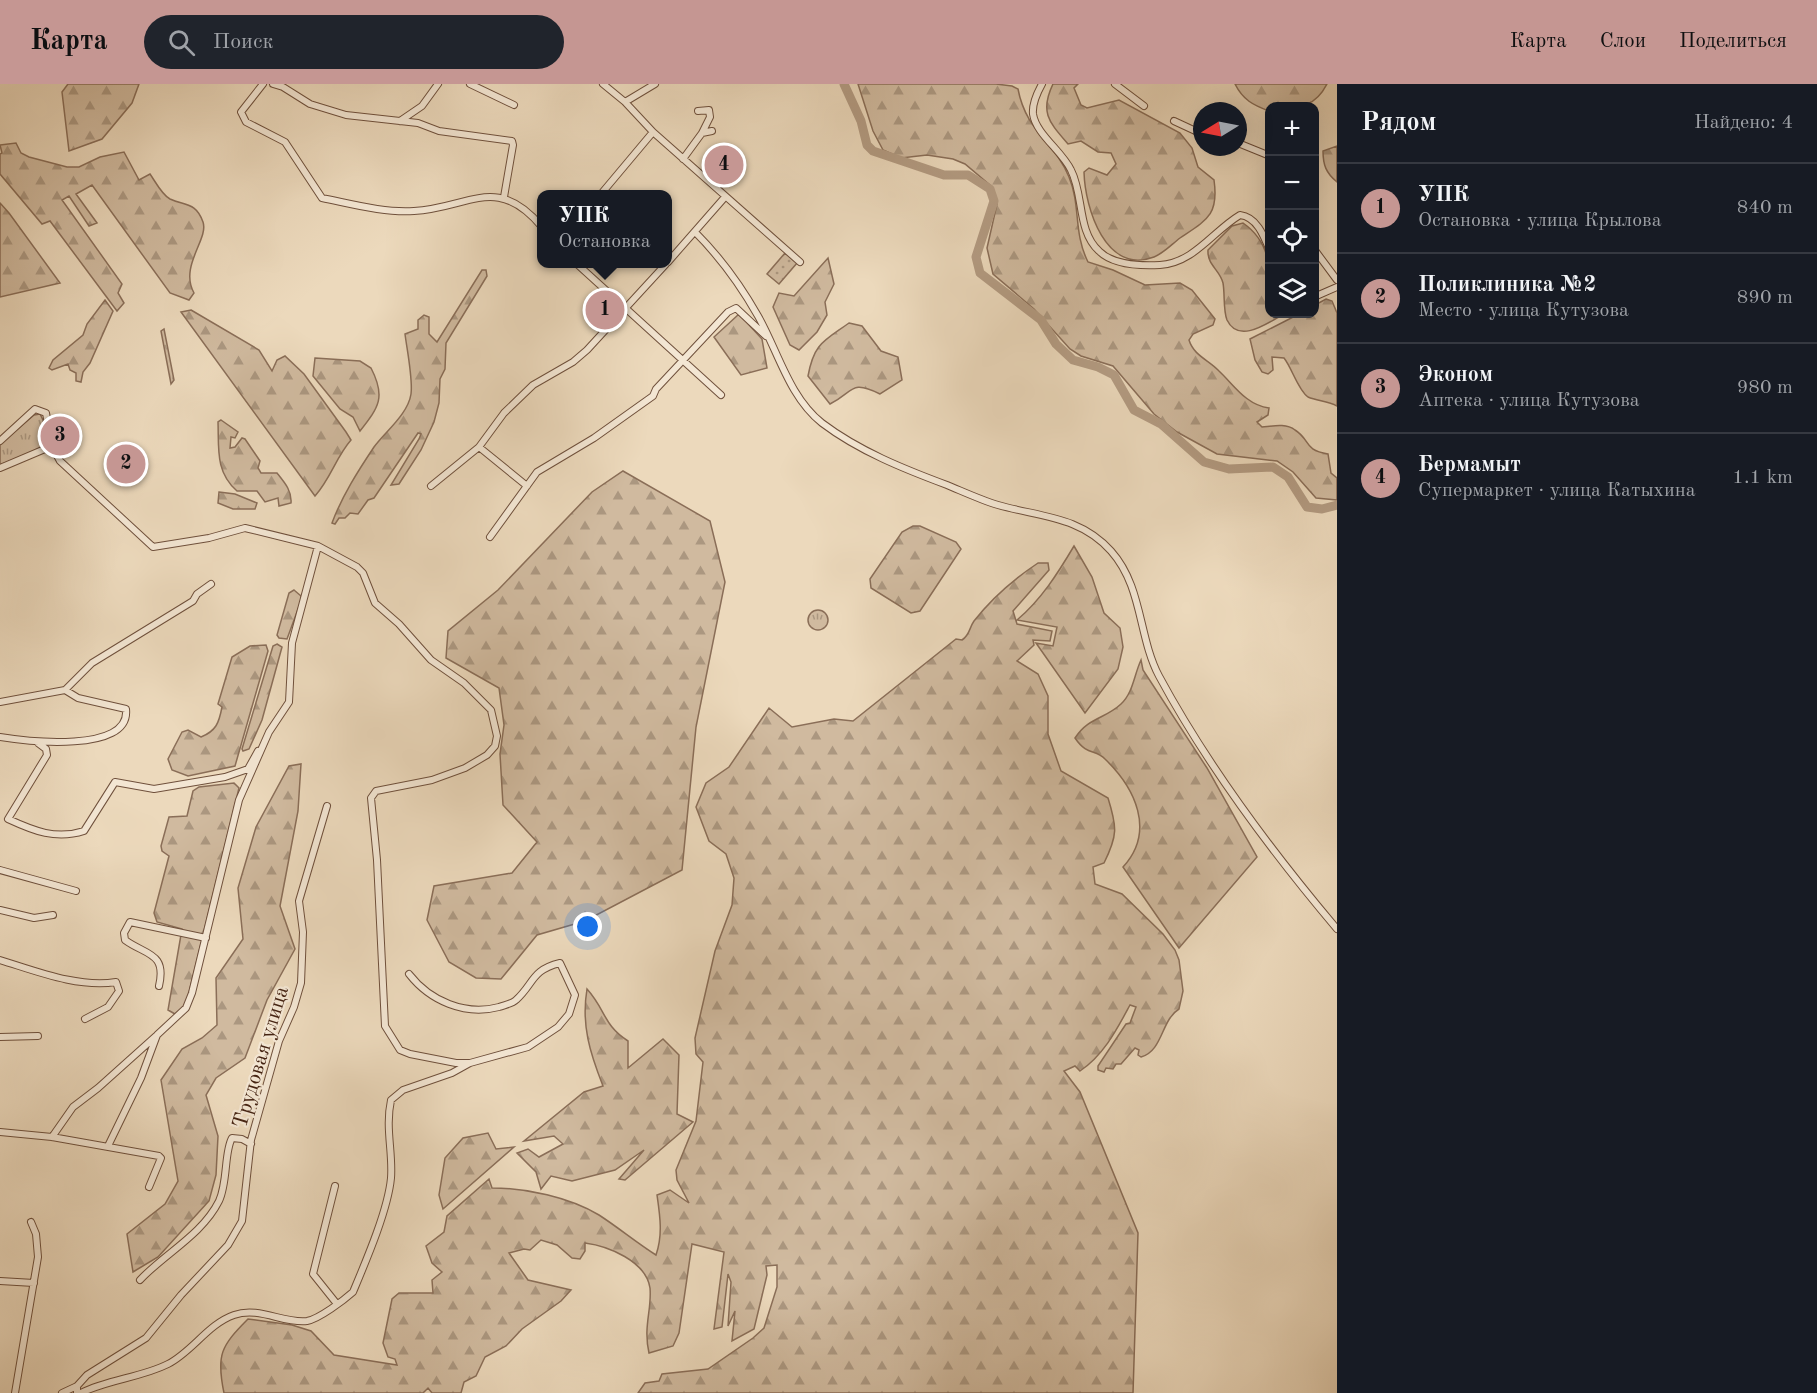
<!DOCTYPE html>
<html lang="ru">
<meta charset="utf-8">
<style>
:root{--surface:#171b24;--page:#20242c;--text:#f1f3f6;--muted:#9ea1a6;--line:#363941;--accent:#c59692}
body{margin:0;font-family:"Old Standard TT",serif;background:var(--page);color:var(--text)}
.controls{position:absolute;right:18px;top:18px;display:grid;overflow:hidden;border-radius:12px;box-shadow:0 6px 24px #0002}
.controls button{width:54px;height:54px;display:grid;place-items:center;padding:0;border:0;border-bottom:2px solid var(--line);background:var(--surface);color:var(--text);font:30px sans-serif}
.compass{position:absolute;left:1193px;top:18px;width:54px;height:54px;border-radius:50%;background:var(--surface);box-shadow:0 6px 24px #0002;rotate:260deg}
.you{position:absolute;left:588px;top:843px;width:21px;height:21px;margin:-15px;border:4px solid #fff;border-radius:50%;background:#1a73e8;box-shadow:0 0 0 9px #1a73e833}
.badge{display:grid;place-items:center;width:39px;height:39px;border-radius:50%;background:var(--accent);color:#111;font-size:20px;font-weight:700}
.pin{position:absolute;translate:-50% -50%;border:3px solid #fff;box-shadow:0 2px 6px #0006}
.popup{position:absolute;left:537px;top:106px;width:135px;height:78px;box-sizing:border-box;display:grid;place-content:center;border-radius:12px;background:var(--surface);filter:drop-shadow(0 2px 4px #0005);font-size:20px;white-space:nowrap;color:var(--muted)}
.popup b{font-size:22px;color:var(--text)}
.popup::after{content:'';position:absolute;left:50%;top:100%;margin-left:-12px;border:12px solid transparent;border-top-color:var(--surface)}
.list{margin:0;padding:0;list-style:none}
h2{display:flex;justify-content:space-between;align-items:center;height:78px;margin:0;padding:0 24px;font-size:26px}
h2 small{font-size:20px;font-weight:400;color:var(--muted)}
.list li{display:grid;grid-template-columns:39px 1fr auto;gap:18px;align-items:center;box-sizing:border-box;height:90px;padding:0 24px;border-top:2px solid var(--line)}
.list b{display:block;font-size:22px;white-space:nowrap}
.list p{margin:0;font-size:20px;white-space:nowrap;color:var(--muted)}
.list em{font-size:20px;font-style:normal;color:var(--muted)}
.icon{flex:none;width:33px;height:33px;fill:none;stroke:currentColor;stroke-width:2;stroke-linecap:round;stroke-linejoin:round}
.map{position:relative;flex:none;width:1337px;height:1309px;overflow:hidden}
header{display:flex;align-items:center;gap:36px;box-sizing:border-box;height:84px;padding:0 30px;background:var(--accent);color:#111}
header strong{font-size:28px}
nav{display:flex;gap:33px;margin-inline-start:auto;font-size:21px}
.search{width:420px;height:54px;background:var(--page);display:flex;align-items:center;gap:15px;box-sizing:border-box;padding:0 21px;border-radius:33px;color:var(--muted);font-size:22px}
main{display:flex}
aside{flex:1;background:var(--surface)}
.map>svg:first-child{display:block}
</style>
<header>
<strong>Карта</strong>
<div class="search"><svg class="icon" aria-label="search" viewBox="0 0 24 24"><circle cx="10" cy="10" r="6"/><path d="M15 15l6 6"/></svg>Поиск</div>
<nav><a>Карта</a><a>Слои</a><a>Поделиться</a></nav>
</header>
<main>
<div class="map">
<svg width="1337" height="1309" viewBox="0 0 1337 1309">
<defs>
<pattern id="grass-tufts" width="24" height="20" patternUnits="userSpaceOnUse" patternTransform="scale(1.5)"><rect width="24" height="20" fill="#d0ba9f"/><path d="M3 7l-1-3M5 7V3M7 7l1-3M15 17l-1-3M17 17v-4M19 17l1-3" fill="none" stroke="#ab9780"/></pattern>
<pattern id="forest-firs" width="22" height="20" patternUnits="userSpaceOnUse" patternTransform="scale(1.5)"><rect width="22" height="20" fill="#d0ba9f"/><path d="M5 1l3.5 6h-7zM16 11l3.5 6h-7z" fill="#ab9780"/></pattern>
<pattern id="park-dots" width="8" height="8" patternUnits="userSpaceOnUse" patternTransform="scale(1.5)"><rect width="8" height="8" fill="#d0ba9f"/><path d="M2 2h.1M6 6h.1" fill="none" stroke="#ab9780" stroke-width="1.8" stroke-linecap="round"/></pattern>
</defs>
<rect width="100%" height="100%" fill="#ecd9bc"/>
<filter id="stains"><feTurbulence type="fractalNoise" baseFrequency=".00333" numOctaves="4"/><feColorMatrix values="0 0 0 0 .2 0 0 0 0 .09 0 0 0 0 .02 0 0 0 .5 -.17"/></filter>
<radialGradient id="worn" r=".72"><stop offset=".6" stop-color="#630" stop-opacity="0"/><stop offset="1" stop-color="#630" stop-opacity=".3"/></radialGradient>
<!-- grass -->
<path fill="url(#grass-tufts)" stroke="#8a6e58" stroke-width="1.5" d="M 164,245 L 174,296 L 171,300 L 161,247 Z
M 40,330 L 43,336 L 45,362 L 0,381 L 0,360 L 34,331 Z
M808 536a10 10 0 1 1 20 0a10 10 0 1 1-20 0Z"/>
<!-- forest -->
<path fill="url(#forest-firs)" stroke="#8a6e58" stroke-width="1.5" d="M 68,0 L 139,0 L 132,19 L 102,55 L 69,67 L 62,8 Z
M 858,0 L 996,0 L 1012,2 L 1018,5 C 1026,48 1055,58 1069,93 C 1081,122 1073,148 1088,178 L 1113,186 L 1145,201 L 1180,199 L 1192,206 L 1215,235 L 1213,241 L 1193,250 L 1189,256 C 1194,272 1209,276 1219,287 C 1234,301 1246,321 1269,324 L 1268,331 L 1257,338 L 1262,343 C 1273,342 1286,339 1295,346 C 1311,356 1303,366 1328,370 L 1331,389 L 1337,394 L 1337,416 L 1316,414 L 1293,388 L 1277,377 L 1217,370 L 1177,348 L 1154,330 L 1113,282 L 1081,272 L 1070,265 L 1034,225 L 993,190 L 987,164 L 997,120 L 991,102 L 965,80 L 953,75 L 927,71 L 901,74 L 883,66 L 873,47 Z
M 1053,0 L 1078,0 L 1074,4 L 1081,21 L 1087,24 L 1119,16 L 1180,49 L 1192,64 L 1198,83 L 1214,96 C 1219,131 1207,136 1180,154 C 1172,160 1164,169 1154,173 C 1106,191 1085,125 1084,88 L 1089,84 L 1107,91 L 1116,80 L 1111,69 L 1098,68 L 1081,57 L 1068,60 C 1050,39 1039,29 1053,0 Z
M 1235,0 L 1327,0 C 1313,27 1297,22 1270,22 L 1269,27 C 1253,21 1243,16 1235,0 Z
M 16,59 L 21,69 L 29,73 L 67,83 L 79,83 L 100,73 L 124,68 L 139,96 L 150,90 C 155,97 162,111 170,115 C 185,122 196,118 203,138 C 209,155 179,182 194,209 L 189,216 L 170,209 L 92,101 L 76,110 L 97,139 L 89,142 L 69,112 L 62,116 L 122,200 L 118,209 L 124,219 L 117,227 L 50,137 L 42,140 L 0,90 L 0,70 L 2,69 L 0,61 Z
M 1337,62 L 1337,98 C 1326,89 1323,81 1323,67 Z
M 0,119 L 9,129 L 60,199 L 0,213 Z
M 1243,139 C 1275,161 1270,195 1270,230 L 1284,230 C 1269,238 1239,261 1227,236 C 1223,226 1225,210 1223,199 C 1220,186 1207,181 1208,166 L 1232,142 Z
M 828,174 L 834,200 L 825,218 L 827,231 L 817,248 L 799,266 L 790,261 L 773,223 L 779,209 L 794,212 Z
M 482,186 L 486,186 L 487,192 L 446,259 L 445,285 L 440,295 L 439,319 L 434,338 L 421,366 L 399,400 L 391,401 L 419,355 L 421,350 L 418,349 L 374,414 L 368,416 L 358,430 L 350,429 L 345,434 L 339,434 L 335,440 L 332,439 C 342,412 358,387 374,363 C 386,347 408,330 411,310 C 413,295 407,266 405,250 L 418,245 L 418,236 L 424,231 L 429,233 L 429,250 L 437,258 Z
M 1326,215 L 1332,217 L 1337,229 L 1337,322 C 1328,317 1317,317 1308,313 C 1298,306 1292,284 1284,274 L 1272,273 L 1273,286 L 1268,290 L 1262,288 L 1255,276 L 1250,255 L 1299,230 L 1314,230 L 1315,221 Z
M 105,216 L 113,227 L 90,279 L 83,288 L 81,298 L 76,297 L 76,289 L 70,286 L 68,280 L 52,286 L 49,284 L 53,276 L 83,251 L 87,240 Z
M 191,226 L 259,266 L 272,287 L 277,276 L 285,272 L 304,290 L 346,348 L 351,356 C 336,373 331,394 315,412 L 181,228 Z
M 739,230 L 762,255 L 767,284 L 741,291 L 714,253 Z
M 849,239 L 862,242 L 881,267 L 898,273 L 902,296 L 880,310 C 850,295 854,308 830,320 L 808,292 C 814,259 824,257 849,239 Z
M 315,274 L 360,277 L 371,284 C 386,313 379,323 360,347 L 353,333 L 340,325 L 313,292 Z
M 221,336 L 238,348 L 235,354 L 231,353 L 230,364 L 235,363 L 242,354 L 245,355 L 260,377 L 258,384 L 261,389 L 277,389 C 285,399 292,407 291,419 L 279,422 L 278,414 L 265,418 L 257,407 L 237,407 C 215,388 219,364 218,338 Z
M 623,387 L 710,437 L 725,498 L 696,643 L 682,786 L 585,837 L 537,851 L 501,895 L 476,894 L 449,878 L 427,836 L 434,802 L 512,789 L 537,758 L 503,721 L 500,670 L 504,641 L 499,604 L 446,574 L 448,547 L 498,506 L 592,408 Z
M 219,408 L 235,410 L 257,419 L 255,425 L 233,425 L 218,419 Z
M 913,442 L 920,442 L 956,458 L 961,465 L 920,527 L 911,529 L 871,504 L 870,495 L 902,448 Z
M 1074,462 L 1092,493 L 1104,529 L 1120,544 L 1123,563 L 1118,585 L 1085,629 L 1036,559 L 1053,562 L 1057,543 L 1017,536 C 1041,516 1058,489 1074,462 Z
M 1038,479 L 1048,479 L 1049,486 L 1013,527 L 1017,540 L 1052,547 L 1050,557 L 1033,556 L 1034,561 L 1017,577 L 1038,590 L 1048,612 L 1048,650 L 1061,687 L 1108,714 C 1117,743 1118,751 1104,779 L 1093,783 L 1095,800 L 1122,810 L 1163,850 L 1175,866 L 1179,876 L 1183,907 L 1179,925 C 1161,936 1163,967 1141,973 L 1138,971 L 1139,966 L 1135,964 L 1121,980 L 1116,980 L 1113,985 L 1106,984 L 1104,988 L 1098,986 L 1098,982 L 1126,940 L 1130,939 L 1136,923 L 1130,921 C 1117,945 1104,971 1080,987 L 1075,982 L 1064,987 L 1080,1008 L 1138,1149 L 1133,1309 L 638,1309 L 645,1299 L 659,1297 L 662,1290 L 708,1285 L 753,1254 L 764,1244 L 777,1203 L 777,1181 L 766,1182 L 767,1191 L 754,1245 L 732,1257 L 735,1227 L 728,1242 L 731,1198 L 728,1190 L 722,1243 L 714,1245 L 724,1168 L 692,1160 L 679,1249 L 673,1262 L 649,1269 C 643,1242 652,1226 650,1204 C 646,1177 608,1162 585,1159 L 585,1167 L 580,1175 L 572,1174 L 557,1161 L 541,1156 L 530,1166 L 524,1165 L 509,1169 L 528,1196 L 571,1206 L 561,1217 L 522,1245 L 506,1262 L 485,1273 L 476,1292 L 464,1298 L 461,1309 L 432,1309 L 428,1304 L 423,1309 L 224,1309 C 216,1271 221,1262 248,1235 L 292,1241 L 311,1247 L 334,1271 L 397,1281 L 395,1275 L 388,1273 L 383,1259 L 392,1215 L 399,1209 L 433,1209 L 432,1196 L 442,1188 L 432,1179 L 426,1162 L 444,1148 L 447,1132 L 489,1095 L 492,1104 C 526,1104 569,1113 599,1131 C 619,1144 637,1159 656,1171 C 663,1151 660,1132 657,1111 L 670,1106 L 689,1119 L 677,1096 L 676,1086 L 696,1037 L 703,978 L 696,970 L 695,954 L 715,867 L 732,821 L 734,794 L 726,770 L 709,757 L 696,723 L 706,699 L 729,683 L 769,624 L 792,643 L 834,635 L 853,637 L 956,555 L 962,556 C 970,551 969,544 974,537 C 992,514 1014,495 1038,479 Z
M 294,506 L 301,512 L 301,517 L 287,555 L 279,554 L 277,551 L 289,509 Z
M 277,560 L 282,563 L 262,636 L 249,665 L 243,667 L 242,665 L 273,562 Z
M 266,561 L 268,567 L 235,682 L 188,692 L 172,686 L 168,675 L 182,648 L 188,646 L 201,653 C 216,647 219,639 222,623 L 218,620 L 232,573 L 250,562 Z
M 1141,576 L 1143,586 L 1207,684 L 1257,773 L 1179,864 L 1123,783 C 1156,747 1135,704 1105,675 C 1095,664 1088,673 1075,654 C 1089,633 1105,635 1121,620 C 1133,609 1134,591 1141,576 Z
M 301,680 L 298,727 L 280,822 L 295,865 L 267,916 L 245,974 L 216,994 L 206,1011 L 218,1052 L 216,1091 L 209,1117 L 158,1173 L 133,1188 L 127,1150 L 165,1120 L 178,1097 L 161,996 L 182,965 L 202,954 L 217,941 L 216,894 L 243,855 L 238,804 L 256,743 L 289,682 Z
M 234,699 L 239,704 L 186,921 L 175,930 L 168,926 L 182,845 L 157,838 L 154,829 L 169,772 L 162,767 L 161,762 L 169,733 L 187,732 L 193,707 L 199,703 Z
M 587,905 C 606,926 603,941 628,957 L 628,984 L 663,955 L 679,971 L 677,1030 L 693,1038 L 625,1096 L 619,1095 L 644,1066 L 615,1086 L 572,1097 L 551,1092 L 541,1105 L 536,1088 L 517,1069 L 528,1065 L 539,1073 L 563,1060 L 554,1052 L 524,1057 L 584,1008 L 603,1002 C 590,969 581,941 587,905 Z
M 488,1049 L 496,1065 L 514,1063 L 443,1125 L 439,1111 L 445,1074 L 463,1054 Z"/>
<!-- park -->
<path fill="url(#park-dots)" stroke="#8a6e58" stroke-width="1.5" d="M 785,169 L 797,179 L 779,200 L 767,190 Z"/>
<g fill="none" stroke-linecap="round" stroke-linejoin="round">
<!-- river -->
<path stroke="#b39b82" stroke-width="9" d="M 844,0 L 861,37 L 867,61 L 873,67 L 944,91 L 968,91 L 990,105 L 994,117 L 976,173 L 980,189 L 1041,236 L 1056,260 L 1073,276 L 1098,283 L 1114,291 L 1134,326 L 1161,340 L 1204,378 L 1229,385 L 1273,383 L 1288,393 L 1307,423 L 1322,425 L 1337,421"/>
<defs>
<path id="minor" d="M 263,0 L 241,28 L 246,38 L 285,58 L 322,114 C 352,120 384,129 414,127 C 469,124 497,89 542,143
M 273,0 L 283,3 L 310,20 L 346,31 L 418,39 L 439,47 L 512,57 L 513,61 L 504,113
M 470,0 L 514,21
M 603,0 L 625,18 L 653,48 L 800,178
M 1042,0 C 1037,9 1032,20 1033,30 C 1036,50 1062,67 1071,86 C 1084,111 1077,147 1099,167 C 1113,181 1141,182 1160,181 C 1194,179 1213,147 1240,131 C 1257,133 1264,152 1270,167
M 1115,0 L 1144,22
M 625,18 L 655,0
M 698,27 L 709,26 L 710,33 L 702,49
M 400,37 L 422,22 L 438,0
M 1174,37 L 1202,50
M 1238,59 L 1270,72
M 683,75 L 702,49 L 712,47
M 601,110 L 653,48
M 695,148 C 720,173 741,202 758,232 C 778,267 789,313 822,339 C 859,367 904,385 947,401 C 964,408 981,416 998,421 C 1040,433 1080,432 1111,467 C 1143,503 1138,552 1159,592 C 1207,681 1272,768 1337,845
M 1314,165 L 1337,196
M 668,178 L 725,113
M 577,180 L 721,311
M 1314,213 L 1337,203
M 0,357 L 35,325 L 46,329 L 52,362 L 60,377 L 153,463 L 209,454 L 245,444 L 318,462 L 357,483 L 363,489 L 375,519 L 399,540 L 431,576 L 464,599 L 491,626 L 497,652 L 495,662 L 487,671 L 465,684 L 432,696 L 376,707 L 371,714 L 377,776 L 385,942 L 400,966 L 410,970 L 456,979 L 470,979
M 479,363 L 527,402
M 0,384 L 52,362
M 431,402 L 479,363 L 504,329 L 533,301 L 573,278 L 587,266 L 666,180
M 490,453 L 537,388 L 594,354 L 653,312 L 656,305 L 728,228 L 736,224 L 766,252
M 65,606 L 92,579 L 193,517 L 197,510 L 211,500
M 0,618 L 65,606 L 78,614 L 126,625 C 131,670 25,657 0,653
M 38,659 L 46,665 L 47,671 L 8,735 C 34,747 56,756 84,747 L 115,698 L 154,705 L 225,693 L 248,685 L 258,667
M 0,786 L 76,807
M 0,826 L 34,834 L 53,831
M 0,876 C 36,887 78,904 116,898 L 119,907 L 108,923 L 85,935
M 159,902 C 167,868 145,871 125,856 L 124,849 L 130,838 L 206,854
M 0,953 L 38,952
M 0,1048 L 52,1053 L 159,1072 L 161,1074 L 149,1103
M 52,1053 L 73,1023 L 98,1004 L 156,952
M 108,1062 L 141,994 L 157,951 L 186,924 L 192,909 L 239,716 L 269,648 L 289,618 L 292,559 L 318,462
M 335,1102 L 313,1190 L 337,1220
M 140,1196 C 164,1170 202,1151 219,1117 C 228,1098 224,1068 232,1054 L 242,1055 L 251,1060
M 0,1197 L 34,1199
M 15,1309 L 38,1173 L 36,1150 L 31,1138
M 62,1309 L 77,1302
M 77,1309 L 77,1302 L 87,1291 L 146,1254 L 181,1211 L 228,1161 L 242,1137 L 251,1056 L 279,957 L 294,923 L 301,899 L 303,848 L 299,817 L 327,722
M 81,1309 C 109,1295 140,1294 168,1280 C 192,1268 208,1240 234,1231 C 259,1222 284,1240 307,1237 C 319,1235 344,1216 353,1208 C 366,1177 388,1126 391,1094 C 393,1068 385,1044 391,1016 L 403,1006 L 452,989 L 470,979 L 528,963 L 558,943 L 569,930 L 575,911 L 560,879 C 531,886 534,900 516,916 C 512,920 504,921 499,923 C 465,932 430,917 409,890"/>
</defs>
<!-- minor casing -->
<use href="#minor" stroke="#6f503c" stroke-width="8"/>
<!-- minor -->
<use href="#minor" stroke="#f3e6d3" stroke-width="6"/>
</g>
<g text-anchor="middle" stroke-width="4.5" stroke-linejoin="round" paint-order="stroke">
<!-- street labels -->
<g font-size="21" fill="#452312" stroke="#f3e6d3">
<text transform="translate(260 973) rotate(-73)" y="7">Трудовая улица</text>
</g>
</g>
<rect width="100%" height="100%" filter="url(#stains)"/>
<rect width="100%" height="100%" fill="url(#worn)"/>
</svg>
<div class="controls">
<button>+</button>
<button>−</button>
<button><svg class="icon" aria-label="locate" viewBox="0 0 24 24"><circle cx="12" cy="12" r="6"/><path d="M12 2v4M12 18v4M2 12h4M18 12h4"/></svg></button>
<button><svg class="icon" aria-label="layers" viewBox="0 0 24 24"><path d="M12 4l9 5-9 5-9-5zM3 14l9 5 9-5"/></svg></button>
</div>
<svg class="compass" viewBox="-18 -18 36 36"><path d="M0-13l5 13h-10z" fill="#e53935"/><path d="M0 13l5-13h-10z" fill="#9ea1a6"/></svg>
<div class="you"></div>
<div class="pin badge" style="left:605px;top:226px">1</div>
<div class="popup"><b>УПК</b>Остановка</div>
<div class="pin badge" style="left:126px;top:380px">2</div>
<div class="pin badge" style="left:60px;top:352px">3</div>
<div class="pin badge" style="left:724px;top:81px">4</div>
</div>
<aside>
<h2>Рядом<small>Найдено: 4</small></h2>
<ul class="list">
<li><span class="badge">1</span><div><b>УПК</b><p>Остановка · улица Крылова</p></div><em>840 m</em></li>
<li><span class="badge">2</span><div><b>Поликлиника №2</b><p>Место · улица Кутузова</p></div><em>890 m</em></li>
<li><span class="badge">3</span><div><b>Эконом</b><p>Аптека · улица Кутузова</p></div><em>980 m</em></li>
<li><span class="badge">4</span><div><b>Бермамыт</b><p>Супермаркет · улица Катыхина</p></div><em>1.1 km</em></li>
</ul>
</aside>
</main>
